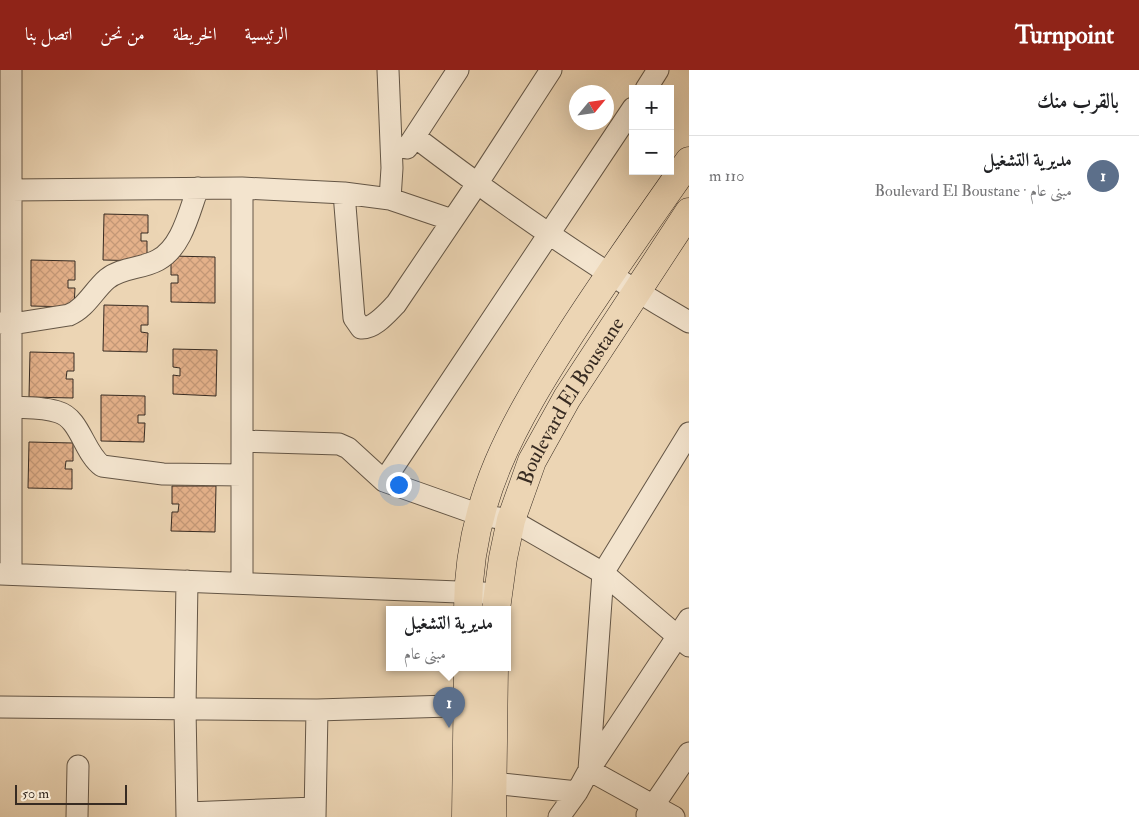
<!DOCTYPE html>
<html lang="ar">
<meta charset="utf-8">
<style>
:root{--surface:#fff;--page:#f6f6f6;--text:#202124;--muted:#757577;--line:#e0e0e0;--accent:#8f2418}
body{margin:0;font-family:"IM FELL Double Pica",Amiri,serif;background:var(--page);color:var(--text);direction:rtl}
.controls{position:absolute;right:15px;top:15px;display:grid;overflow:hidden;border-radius:0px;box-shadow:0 5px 20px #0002}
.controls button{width:45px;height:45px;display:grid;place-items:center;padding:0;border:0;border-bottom:1px solid var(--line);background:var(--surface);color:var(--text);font:25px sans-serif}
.compass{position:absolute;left:569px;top:15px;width:45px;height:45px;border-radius:50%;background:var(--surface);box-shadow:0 5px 20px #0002;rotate:61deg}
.scale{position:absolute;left:15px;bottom:12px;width:112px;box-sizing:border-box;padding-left:5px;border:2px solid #372b22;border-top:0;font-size:14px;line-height:18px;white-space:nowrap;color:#372b22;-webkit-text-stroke:4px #f3e4ce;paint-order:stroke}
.you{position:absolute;left:398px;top:414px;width:18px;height:18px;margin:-12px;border:4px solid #fff;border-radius:50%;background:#1a73e8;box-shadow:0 0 0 8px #1a73e833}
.badge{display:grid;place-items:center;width:32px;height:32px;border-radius:50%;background:var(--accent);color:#fff;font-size:16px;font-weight:700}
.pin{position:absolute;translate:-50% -41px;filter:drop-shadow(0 1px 2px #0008)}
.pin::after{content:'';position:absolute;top:26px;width:18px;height:15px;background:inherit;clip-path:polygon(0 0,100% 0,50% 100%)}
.popup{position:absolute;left:386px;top:536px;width:125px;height:65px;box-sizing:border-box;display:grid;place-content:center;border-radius:0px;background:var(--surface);filter:drop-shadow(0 1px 4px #0005);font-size:16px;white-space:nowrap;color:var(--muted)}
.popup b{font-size:19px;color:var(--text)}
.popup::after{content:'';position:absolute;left:50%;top:100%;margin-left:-10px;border:10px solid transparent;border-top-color:var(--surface)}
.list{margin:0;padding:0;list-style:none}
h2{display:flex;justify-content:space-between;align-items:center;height:65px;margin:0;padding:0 20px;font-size:21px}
h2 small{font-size:16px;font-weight:400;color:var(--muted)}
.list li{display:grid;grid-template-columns:32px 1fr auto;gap:15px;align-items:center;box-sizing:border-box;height:80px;padding:0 20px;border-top:1px solid var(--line)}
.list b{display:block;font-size:19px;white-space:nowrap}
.list p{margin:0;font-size:16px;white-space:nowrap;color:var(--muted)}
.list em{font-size:16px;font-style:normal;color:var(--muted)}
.map{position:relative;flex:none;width:689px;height:747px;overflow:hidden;direction:ltr}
header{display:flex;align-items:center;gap:30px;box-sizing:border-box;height:70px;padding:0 25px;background:var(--accent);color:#fff}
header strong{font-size:24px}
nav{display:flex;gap:28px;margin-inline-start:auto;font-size:18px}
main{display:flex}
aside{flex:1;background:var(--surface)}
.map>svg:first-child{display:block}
</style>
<header>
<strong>Turnpoint</strong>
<nav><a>الرئيسية</a><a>الخريطة</a><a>من نحن</a><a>اتصل بنا</a></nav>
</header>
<main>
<aside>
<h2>بالقرب منك<small></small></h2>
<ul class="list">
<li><span class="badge" style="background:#5c6f8a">1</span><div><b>مديرية التشغيل</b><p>مبنى عام · Boulevard El Boustane</p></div><em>110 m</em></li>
</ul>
</aside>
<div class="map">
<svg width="689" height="747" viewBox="0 0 689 747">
<defs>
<pattern id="building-cross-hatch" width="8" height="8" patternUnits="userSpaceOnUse" patternTransform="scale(1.25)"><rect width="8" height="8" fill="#e4b18a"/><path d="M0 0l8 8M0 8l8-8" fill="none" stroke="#c49877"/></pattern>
</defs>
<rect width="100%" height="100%" fill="#ecd5b4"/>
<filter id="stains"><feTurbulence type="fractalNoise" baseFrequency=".004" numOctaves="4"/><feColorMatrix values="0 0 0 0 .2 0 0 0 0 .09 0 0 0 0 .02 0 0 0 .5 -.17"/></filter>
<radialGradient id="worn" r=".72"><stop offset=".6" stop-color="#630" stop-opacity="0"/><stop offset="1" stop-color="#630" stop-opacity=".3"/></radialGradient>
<!-- building -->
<path fill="url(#building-cross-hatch)" stroke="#372b22" d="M 104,144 L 148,145 L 148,163 L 141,163 L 141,171 L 147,171 L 147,191 L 103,190 Z
M 171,186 L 215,187 L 215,233 L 171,232 L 171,213 L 178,213 L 178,205 L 171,205 Z
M 31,190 L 75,191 L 75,210 L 68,210 L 68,218 L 75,218 L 74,237 L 31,236 Z
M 104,235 L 148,236 L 148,255 L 141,255 L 141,262 L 148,263 L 147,282 L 103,281 Z
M 173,279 L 217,280 L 216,326 L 173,324 L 173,305 L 180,306 L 180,298 L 173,297 Z
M 30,282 L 74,283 L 74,301 L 67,301 L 66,309 L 73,309 L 73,328 L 29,327 Z
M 101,325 L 145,326 L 145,345 L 138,345 L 138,353 L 145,353 L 144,372 L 101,371 Z
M 29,372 L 73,373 L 73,391 L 66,391 L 65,399 L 72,399 L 72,419 L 28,418 Z
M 172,416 L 216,416 L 215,462 L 171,461 L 172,442 L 178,442 L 179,434 L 172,434 Z"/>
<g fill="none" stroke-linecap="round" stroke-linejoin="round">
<defs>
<path id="minor" d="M 11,0 L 11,504
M 388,0 L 392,98 L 390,129
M 646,19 L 658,0
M 415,67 C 503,134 593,197 689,252
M 407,78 L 458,0
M 11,120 L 242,118 L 344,123 L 390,129 L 452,150
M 344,123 L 354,248 L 361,258 C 374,259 387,243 396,234 L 477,114 L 551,0
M 0,253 L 12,254 L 69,245 C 86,238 94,220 107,209 C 122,197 142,199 158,190 C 182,177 189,142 198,118
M 11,337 C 26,338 44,337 58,342 C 80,348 84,383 102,396 L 163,404 L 242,405
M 242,371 L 339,374 L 348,378 L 384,411 L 480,445 L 511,450 L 603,503 L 689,576
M 384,411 L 633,38
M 0,504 L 484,523
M 242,513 L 242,118
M 0,637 L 317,640 L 483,635
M 493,713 L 577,722
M 187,743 L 315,738
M 647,745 L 689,683
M 77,747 L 78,696
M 187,747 L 185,639 L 187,511
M 315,747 L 317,640
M 559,747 L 577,722 L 589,700 L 689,549
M 674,747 L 589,700 L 603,503 L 689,363"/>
<g id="major">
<path d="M 468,539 C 468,430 514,352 571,263 C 609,204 649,148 689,91"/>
<path id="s1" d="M 496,539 L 503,488 L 511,450 L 532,391 L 567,328 L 689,142"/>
<path d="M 466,747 L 468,597"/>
<path d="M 492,747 L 494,597"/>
</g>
</defs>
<!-- minor casing -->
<use href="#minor" stroke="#645646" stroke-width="23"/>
<!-- major casing -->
<use href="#major" stroke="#372b22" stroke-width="29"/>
<!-- minor -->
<use href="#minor" stroke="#f3e4ce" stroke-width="21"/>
<!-- major -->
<use href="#major" stroke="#ecd5b4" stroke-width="28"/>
</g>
<g text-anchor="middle" stroke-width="4" stroke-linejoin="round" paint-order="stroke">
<!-- street labels -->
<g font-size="21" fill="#372b22" stroke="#f3e4ce">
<text dy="7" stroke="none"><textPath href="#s1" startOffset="224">Boulevard El Boustane</textPath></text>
</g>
</g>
<rect width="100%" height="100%" filter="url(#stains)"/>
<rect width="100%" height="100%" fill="url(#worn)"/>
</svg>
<div class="controls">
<button>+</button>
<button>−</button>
</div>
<svg class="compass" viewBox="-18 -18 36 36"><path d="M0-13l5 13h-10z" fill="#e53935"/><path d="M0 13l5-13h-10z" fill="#757577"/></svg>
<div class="scale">50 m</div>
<div class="you"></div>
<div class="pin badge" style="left:449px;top:658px;background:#5c6f8a">1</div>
<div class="popup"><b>مديرية التشغيل</b>مبنى عام</div>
</div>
</main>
